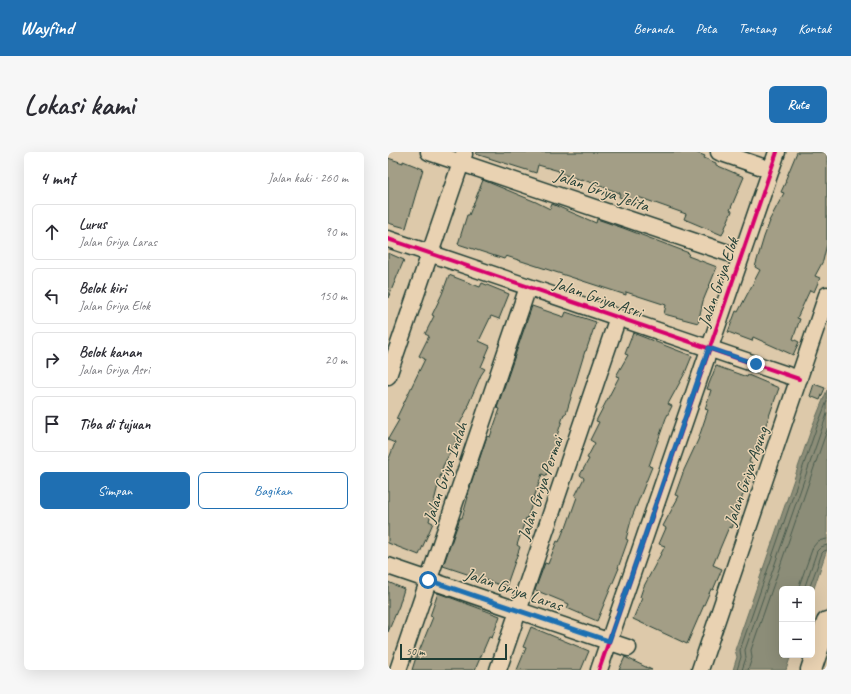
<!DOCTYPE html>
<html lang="id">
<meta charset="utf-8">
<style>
:root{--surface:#fff;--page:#f7f7f7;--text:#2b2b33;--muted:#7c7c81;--line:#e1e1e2;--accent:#1f6fb2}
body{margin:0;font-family:Caveat,sans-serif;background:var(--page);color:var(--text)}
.controls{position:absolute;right:12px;bottom:12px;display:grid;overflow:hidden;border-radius:6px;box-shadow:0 4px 16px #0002}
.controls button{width:36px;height:36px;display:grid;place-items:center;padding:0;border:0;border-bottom:1px solid var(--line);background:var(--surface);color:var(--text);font:20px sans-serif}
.scale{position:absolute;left:12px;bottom:10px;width:107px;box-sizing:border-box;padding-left:4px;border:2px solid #1f3d34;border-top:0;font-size:11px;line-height:14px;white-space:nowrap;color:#1f3d34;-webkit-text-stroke:3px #e9d2b2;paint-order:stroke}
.stop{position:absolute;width:12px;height:12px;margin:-9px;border:3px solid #1f6fb2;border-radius:50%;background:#fff}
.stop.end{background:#1f6fb2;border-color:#fff;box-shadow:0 1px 4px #0008}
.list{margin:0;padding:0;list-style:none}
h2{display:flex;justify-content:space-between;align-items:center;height:52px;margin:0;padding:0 16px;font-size:17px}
h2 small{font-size:13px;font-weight:400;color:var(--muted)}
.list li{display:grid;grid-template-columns:26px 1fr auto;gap:12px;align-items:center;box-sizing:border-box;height:56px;margin:0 8px 8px;padding:0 8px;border:1px solid var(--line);border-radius:6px}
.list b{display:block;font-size:15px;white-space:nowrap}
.list p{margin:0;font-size:13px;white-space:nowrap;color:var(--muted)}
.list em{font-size:13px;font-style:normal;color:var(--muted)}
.actions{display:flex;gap:8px;padding:12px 16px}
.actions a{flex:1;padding:9px 0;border:1px solid var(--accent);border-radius:6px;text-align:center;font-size:14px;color:var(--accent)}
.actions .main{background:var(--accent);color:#fff}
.icon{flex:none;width:22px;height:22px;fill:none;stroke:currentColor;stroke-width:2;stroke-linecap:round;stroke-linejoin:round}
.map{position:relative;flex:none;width:439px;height:518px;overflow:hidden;border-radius:6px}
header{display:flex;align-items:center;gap:24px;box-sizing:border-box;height:56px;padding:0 20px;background:var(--accent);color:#fff}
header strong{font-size:19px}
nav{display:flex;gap:22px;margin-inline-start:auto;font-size:14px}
.intro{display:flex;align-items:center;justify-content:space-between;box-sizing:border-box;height:96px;padding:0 24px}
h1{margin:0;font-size:28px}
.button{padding:10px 18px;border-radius:6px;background:var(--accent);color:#fff;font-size:14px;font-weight:700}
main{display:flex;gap:24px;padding:0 24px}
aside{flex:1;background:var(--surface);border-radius:6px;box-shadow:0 4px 16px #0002}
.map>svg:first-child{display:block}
</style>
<header>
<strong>Wayfind</strong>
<nav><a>Beranda</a><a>Peta</a><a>Tentang</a><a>Kontak</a></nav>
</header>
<div class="intro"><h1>Lokasi kami</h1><a class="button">Rute</a></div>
<main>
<aside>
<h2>4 mnt<small>Jalan kaki · 260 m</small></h2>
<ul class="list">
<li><svg class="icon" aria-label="ahead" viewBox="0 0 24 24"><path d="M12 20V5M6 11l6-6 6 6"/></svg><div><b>Lurus</b><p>Jalan Griya Laras</p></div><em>90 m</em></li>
<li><svg class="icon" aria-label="left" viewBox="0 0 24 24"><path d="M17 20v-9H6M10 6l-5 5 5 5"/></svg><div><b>Belok kiri</b><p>Jalan Griya Elok</p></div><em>150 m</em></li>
<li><svg class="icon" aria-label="right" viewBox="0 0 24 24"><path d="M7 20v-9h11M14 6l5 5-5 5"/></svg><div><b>Belok kanan</b><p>Jalan Griya Asri</p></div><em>20 m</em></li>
<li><svg class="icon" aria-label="arrive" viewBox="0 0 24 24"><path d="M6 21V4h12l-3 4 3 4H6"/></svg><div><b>Tiba di tujuan</b></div></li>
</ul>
<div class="actions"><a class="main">Simpan</a><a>Bagikan</a></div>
</aside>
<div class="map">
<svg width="439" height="518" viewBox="0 0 439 518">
<rect width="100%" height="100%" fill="#ddc9aa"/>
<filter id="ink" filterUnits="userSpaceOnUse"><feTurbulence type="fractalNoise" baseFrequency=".025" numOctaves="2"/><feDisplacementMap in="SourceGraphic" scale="8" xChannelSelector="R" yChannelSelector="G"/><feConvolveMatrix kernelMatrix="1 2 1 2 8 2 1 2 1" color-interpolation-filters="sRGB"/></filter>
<g filter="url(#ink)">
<!-- water -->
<path fill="#8c8d78" stroke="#606d5d" d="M 439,238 L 439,397 L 424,442 L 424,437 L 394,437 L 394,503 L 403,503 L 398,518 L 345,518 L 349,505 L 347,498 L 424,275 Z"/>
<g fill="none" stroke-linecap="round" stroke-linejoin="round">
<!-- shore -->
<path stroke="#4b5d4f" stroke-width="1" d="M 410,437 L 425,395 L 430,389 L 439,387
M 416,437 L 429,399 L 433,395 L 439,393
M 421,437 L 434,401 L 436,399 L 439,398
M 349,518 L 353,505 L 352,498 L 428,277 L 439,249
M 354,518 L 358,506 L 357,498 L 439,262
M 360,518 L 364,506 L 363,498 L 439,278"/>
</g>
<!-- building -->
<path fill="#a39e86" stroke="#1f3d34" d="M 89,0 L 307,0 L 317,4 L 316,6 L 328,11 L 328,13 L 356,25 L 342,58 L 344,59 L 334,83 L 296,67 L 298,62 L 250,45 L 248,51 L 231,45 L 232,41 L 193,27 L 193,28 L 171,21 L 171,19 L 150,13 L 148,21 L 88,2 Z
M 409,0 L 439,0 L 439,92 L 435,109 L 427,124 L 432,126 L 426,140 L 422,138 L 409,166 L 412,167 L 405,187 L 411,190 L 405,203 L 365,185 L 364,189 L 340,180 L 348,159 L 350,160 L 372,118 L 367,115 L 376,85 L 382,69 L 381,69 L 396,41 L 393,40 L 398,29 L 397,29 Z
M 0,6 L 15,11 L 15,9 L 35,17 L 18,76 L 0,71 Z
M 95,28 L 148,50 L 162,57 L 164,52 L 208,71 L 209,67 L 235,76 L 301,101 L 300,104 L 329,115 L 315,149 L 310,171 L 276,162 L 278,153 L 238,140 L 238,143 L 118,104 L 116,107 L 70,92 L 79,63 L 81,63 Z
M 0,101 L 16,108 L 0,146 Z
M 61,123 L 92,135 L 94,131 L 121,142 L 111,167 L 103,164 L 91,189 L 102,194 L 93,215 L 97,217 L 93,223 L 80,253 L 81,254 L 71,273 L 75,276 L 55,314 L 41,369 L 45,371 L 31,403 L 0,391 L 0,309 L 7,291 L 0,288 L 0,287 L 11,268 L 8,267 L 37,207 L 31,204 L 41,184 L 37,182 L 46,164 L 44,163 L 54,142 Z
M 144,154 L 176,165 L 178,160 L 208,170 L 198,199 L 197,199 L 178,262 L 176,262 L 168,287 L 169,288 L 158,324 L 154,322 L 139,367 L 138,366 L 129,393 L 132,395 L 118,435 L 55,414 L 72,366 L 74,366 L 80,345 L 79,345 L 99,284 L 102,285 L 112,257 L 109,256 Z
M 245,181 L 304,204 L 297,221 L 280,252 L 284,254 L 278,266 L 261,314 L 264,315 L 244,365 L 238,387 L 240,388 L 230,416 L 231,416 L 209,469 L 179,456 L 181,452 L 147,438 L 157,411 L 160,412 L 169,389 L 171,390 L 177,375 L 178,376 L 189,345 L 187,344 L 196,326 L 192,323 L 201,307 L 199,306 L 207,291 L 202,288 L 211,270 L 208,269 L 231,225 L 228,224 L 240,203 L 237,202 Z
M 328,214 L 359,225 L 360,223 L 391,236 L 379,270 L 361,310 L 364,312 L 358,325 L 362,327 L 351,352 L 352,353 L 344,376 L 341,375 L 325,413 L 334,417 L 325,438 L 323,437 L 299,492 L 245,467 L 254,446 L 252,445 L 255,436 L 277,394 L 271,392 L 278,376 L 275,374 L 291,344 L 287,343 L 296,318 L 310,288 L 320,258 L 317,257 L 323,238 L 319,237 Z
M 426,232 L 437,236 L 432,248 L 422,244 Z
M 0,430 L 16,437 L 11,454 L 0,480 Z
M 50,441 L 112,464 L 104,486 L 101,485 L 87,518 L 24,518 L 29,502 L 32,497 L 45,465 L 42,464 Z
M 143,475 L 201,499 L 193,518 L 129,518 L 138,496 L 135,495 Z
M 237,505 L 264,518 L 231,518 Z"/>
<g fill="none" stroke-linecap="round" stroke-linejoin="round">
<defs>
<path id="minor" d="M 41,0 L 352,105
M 331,0 L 383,18
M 0,87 L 411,227
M 0,224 L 76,2
M 0,414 L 240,496
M 10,518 L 140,135
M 110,518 L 230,165
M 211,518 L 389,0
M 312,518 L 439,143"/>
<path id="major" d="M 423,518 L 439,470"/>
</defs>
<!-- minor casing -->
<use href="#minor" stroke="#1f3d34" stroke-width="19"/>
<!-- major casing -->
<use href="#major" stroke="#1f3d34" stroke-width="23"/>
<!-- minor -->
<use href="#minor" stroke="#e9d2b2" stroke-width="16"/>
<!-- major -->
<use href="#major" stroke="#e9d2b2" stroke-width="20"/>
<defs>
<path id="cycleway" d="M 0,87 L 411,227
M 211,518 L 389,0"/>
</defs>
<!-- cycleway casing -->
<use href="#cycleway" stroke="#e9d2b2" stroke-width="6"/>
<!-- cycleway -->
<use href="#cycleway" stroke="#d6006c" stroke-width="4"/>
</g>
</g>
<g fill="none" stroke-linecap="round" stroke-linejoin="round" filter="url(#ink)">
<!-- route -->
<path stroke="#1f6fb2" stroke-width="5" d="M 40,428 L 221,489 L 321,196 L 368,212"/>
</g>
<g text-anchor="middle" stroke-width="3" stroke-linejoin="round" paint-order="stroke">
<!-- street labels -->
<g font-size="17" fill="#1f3d34" stroke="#e9d2b2">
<text transform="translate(214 38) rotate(19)" y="6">Jalan Griya Jelita</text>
<text transform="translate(330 130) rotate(-71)" y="6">Jalan Griya Elok</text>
<text transform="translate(210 145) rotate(19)" y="6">Jalan Griya Asri</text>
<text transform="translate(57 320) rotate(-71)" y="6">Jalan Griya Indah</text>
<text transform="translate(358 324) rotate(-71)" y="6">Jalan Griya Agung</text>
<text transform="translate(152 336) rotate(-71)" y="6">Jalan Griya Permai</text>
<text transform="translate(126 437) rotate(19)" y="6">Jalan Griya Laras</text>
</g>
</g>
</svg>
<div class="controls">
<button>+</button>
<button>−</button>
</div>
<div class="scale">50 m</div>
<div class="stop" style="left:40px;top:428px"></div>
<div class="stop end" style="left:368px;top:212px"></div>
</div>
</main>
